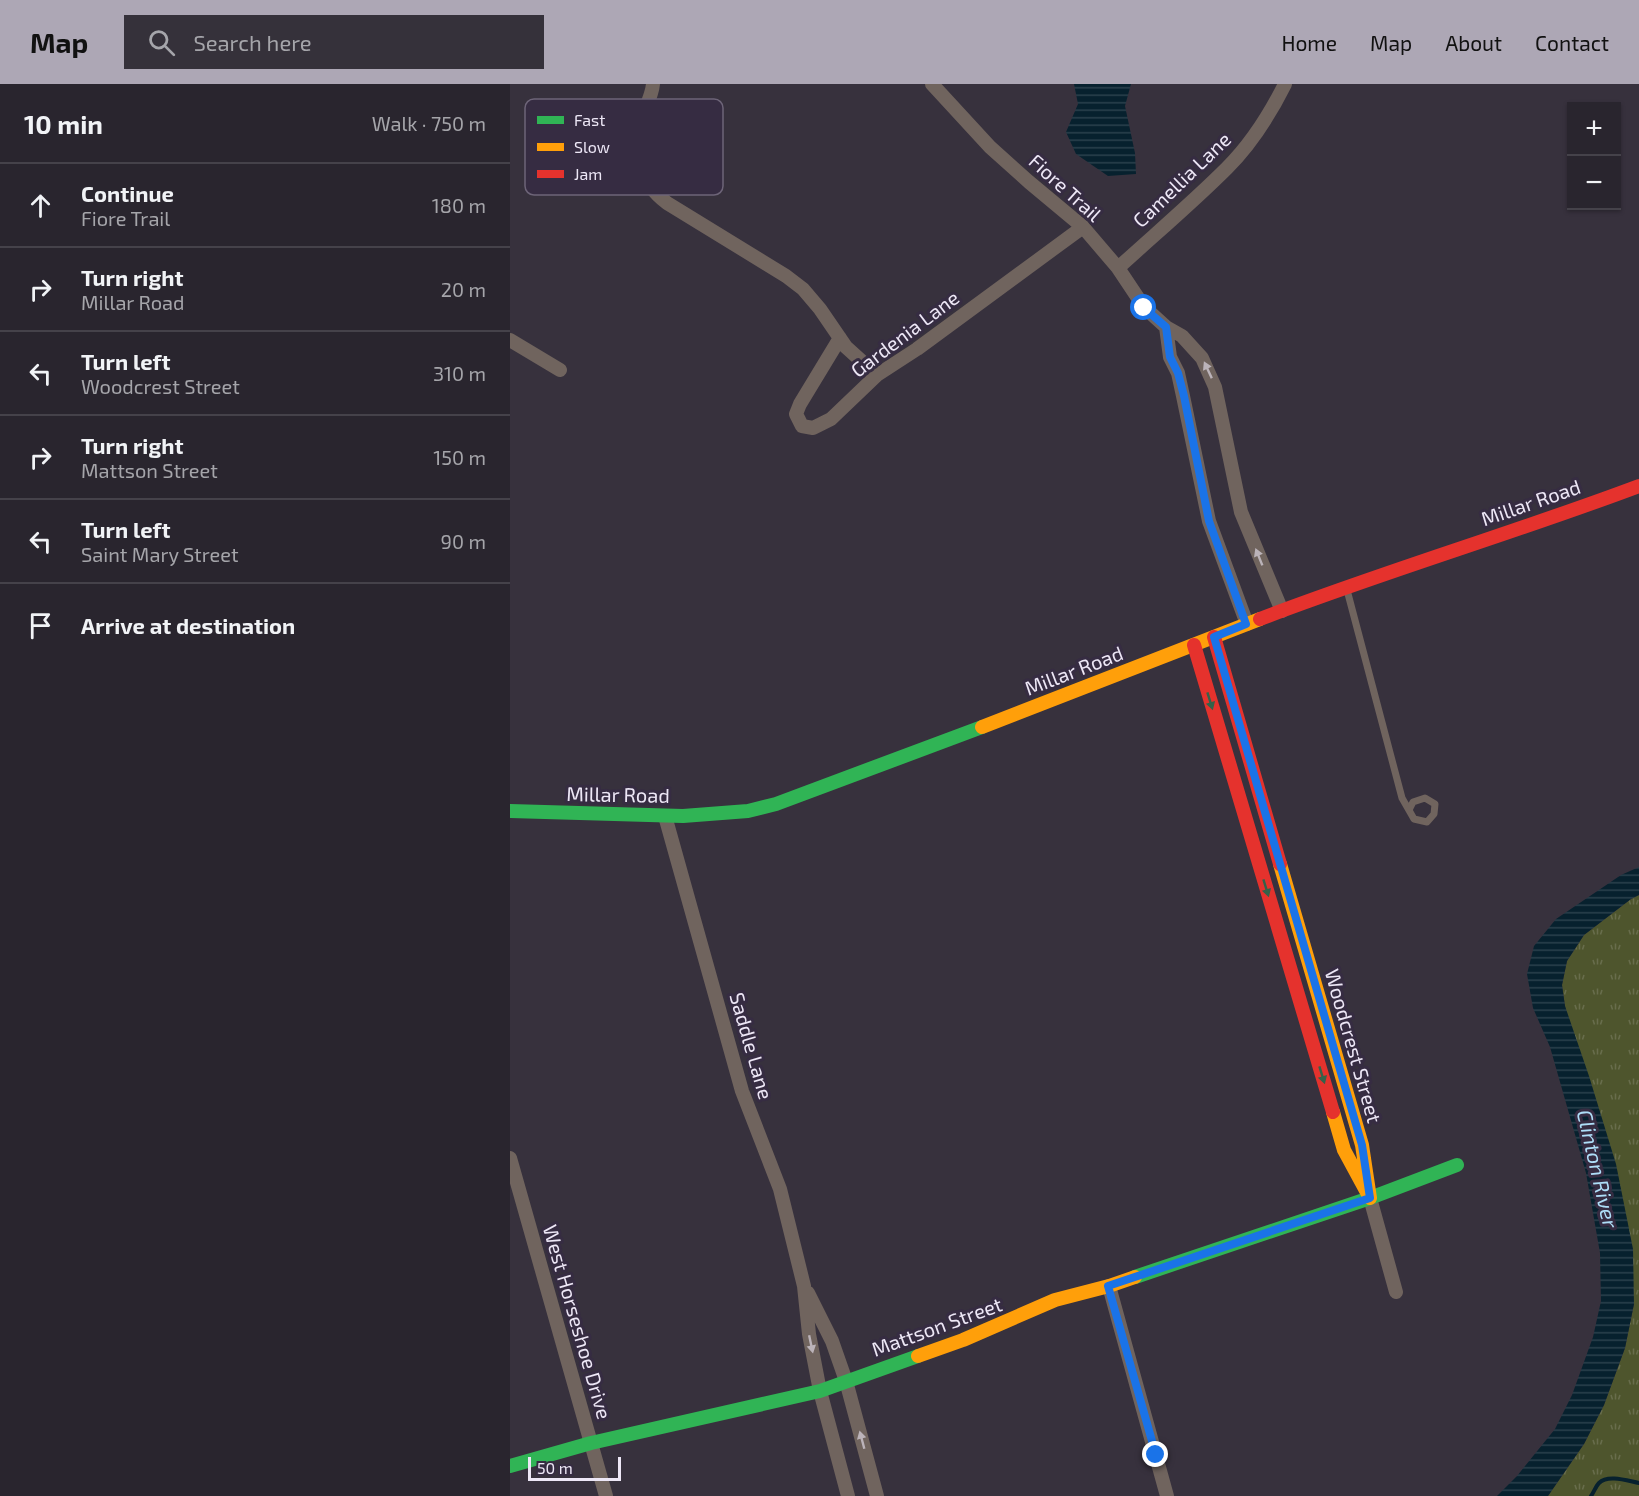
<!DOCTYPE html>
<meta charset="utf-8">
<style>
:root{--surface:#29252e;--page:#35313a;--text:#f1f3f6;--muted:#a5a5aa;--line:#45424a;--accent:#ada7b5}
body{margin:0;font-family:"Exo 2",sans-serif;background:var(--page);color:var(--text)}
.controls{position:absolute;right:18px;top:18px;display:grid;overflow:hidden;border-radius:0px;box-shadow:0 2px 4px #0004}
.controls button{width:54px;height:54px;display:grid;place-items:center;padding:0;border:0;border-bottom:2px solid var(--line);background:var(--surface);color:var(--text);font:30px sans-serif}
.scale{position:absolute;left:18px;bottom:15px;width:93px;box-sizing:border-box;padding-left:6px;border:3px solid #ede7f6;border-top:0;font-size:16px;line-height:21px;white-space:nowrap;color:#ede7f6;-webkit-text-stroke:4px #362c42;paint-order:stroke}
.stop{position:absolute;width:18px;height:18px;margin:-14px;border:4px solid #1a73e8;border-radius:50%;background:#fff}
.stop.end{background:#1a73e8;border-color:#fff;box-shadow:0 2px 6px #0008}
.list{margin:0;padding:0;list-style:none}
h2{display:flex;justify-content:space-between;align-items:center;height:78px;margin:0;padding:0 24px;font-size:26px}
h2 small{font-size:20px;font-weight:400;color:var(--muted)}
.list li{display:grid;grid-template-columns:39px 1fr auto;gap:18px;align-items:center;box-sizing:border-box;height:84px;padding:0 24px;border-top:2px solid var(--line)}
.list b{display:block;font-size:22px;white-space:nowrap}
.list p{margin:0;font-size:20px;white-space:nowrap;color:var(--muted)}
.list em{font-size:20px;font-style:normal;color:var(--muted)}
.icon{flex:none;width:33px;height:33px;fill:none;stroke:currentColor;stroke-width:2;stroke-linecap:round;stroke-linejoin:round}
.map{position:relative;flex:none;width:1129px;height:1412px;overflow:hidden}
header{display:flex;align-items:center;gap:36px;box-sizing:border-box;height:84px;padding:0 30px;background:var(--accent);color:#111}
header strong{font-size:28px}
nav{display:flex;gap:33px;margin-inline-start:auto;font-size:21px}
.search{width:420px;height:54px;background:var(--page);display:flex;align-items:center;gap:15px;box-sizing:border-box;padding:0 21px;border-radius:0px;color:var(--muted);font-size:22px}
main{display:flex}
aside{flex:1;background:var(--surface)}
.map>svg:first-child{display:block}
</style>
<header>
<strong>Map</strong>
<div class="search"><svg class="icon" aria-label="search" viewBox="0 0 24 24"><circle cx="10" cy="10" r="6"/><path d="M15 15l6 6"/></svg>Search here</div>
<nav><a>Home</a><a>Map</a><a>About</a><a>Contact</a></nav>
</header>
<main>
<aside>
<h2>10 min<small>Walk · 750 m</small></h2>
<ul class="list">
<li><svg class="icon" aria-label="ahead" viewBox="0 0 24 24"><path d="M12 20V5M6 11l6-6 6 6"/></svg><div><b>Continue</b><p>Fiore Trail</p></div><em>180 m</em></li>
<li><svg class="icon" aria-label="right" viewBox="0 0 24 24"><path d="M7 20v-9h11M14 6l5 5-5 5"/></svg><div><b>Turn right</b><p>Millar Road</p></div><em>20 m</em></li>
<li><svg class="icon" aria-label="left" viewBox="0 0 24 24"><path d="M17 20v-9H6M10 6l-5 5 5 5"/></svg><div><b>Turn left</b><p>Woodcrest Street</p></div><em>310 m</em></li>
<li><svg class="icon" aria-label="right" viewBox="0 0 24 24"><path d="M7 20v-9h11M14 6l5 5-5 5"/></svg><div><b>Turn right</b><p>Mattson Street</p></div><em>150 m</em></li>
<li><svg class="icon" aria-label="left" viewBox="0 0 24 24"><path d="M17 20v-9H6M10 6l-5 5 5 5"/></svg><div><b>Turn left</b><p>Saint Mary Street</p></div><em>90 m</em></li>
<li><svg class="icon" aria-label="arrive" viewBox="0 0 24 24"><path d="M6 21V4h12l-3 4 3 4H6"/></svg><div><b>Arrive at destination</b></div></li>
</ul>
</aside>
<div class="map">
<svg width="1129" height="1412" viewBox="0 0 1129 1412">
<defs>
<pattern id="grass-tufts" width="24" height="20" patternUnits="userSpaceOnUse" patternTransform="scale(1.5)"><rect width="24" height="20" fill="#4e552d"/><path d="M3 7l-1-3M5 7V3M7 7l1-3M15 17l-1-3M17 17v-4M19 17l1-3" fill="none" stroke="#686d4c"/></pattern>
<pattern id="water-rules" width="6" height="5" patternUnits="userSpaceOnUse" patternTransform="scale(1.5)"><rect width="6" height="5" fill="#07212e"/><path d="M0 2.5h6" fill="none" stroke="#2b414d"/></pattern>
</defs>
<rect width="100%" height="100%" fill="#37313d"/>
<!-- grass -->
<path fill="url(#grass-tufts)" d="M 1129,811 L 1129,1412 L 1038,1412 L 1074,1360 L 1094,1321 L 1115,1264 L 1124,1220 L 1055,922 L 1052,901 L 1057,877 L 1074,851 L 1121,815 Z"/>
<!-- water -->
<path fill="url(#water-rules)" d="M 564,0 L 621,0 L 615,22 L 625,69 L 626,90 L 598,92 L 566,70 L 556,48 L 568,20 Z
M 1129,783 L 1129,811 L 1121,815 L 1074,851 L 1057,877 L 1052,901 L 1055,922 L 1079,992 L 1106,1080 L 1123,1165 L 1124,1220 L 1115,1264 L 1094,1321 L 1074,1360 L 1038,1412 L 987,1412 L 1007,1392 L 1045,1345 L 1062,1311 L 1083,1253 L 1091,1217 L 1090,1169 L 1076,1089 L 1040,963 L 1023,924 L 1017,890 L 1024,862 L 1046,835 L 1111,791 Z"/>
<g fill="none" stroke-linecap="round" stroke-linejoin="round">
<!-- stream -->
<path stroke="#07212e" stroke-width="4" d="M 1081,1412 C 1084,1408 1086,1402 1089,1399 C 1098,1390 1118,1397 1129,1399"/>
<!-- lane -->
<path stroke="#70645e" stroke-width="7" d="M 837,506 L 892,714 L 904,735 L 917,738 L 924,730 L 925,720 L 915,714 L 903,718 L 899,726"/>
<!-- street -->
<path stroke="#70645e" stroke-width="14" d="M 143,0 C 142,12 135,24 131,36 C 120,69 130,98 157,119 L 276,192 L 293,205 L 310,225 L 336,263 L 367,291
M 422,0 L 480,63 L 519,98 L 573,143 L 608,184 L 634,223 L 656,243 L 672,252 L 692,274 L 705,303 L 731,428 L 772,527
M 608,184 C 644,151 682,119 717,84 C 741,60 760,30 775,0
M 656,243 L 660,273 L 668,289 L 673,312 L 699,437 L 737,540
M 330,254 L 290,320 L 286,330 L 292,342 L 303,344 L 321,335 L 367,291 L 407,265 L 573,143
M 0,256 L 50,286
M 155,732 L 232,1007 L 270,1105 L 294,1202 L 299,1250 L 310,1307 L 338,1412
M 0,1074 L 96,1412
M 860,1114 L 886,1208
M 599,1202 L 657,1412
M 298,1209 L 322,1257 L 336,1297 L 367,1412"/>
<!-- fast -->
<path stroke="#30b455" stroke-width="14" d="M 0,727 L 173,732 L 238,727 L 266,720 L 472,643
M 625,1193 L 860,1114 L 947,1081
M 0,1382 L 81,1359 L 310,1307 L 408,1272"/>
<!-- slow -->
<path stroke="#ff9f0a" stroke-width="14" d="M 472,643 L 750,535
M 770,780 L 852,1061 L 860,1114 L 834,1066 L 823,1028
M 408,1272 L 453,1256 L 545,1216 L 599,1202 L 625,1193"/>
<!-- jam -->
<path stroke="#e5322d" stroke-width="14" d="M 750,535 C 875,487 1004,449 1129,402
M 704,553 L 770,780
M 684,561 L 823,1028"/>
</g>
<!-- one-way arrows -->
<defs><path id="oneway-solid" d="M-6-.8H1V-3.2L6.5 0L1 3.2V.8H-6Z" transform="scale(1.5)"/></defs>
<g fill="#bbb3b9">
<use href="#oneway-solid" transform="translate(698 286) rotate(-115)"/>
<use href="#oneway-solid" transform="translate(749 473) rotate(-112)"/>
<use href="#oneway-solid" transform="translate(301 1260) rotate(78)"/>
<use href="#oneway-solid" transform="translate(352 1356) rotate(-105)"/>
</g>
<g fill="#34624a">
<use href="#oneway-solid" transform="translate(700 617) rotate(73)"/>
<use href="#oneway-solid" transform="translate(756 804) rotate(73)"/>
<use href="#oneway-solid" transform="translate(812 991) rotate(73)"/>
</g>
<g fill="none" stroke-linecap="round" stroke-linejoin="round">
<!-- route -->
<path stroke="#1a73e8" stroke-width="8" d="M 634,224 L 656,243 L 660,273 L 668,289 L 674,312 L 699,437 L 736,540 L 704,553 L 852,1061 L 860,1114 L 598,1202 L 646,1371"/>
</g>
<g text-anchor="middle" stroke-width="6" stroke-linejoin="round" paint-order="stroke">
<!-- street labels -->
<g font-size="20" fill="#ede7f6" stroke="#362c42">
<text transform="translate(672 96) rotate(-44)" y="7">Camellia Lane</text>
<text transform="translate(555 104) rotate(42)" y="7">Fiore Trail</text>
<text transform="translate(395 250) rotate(-37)" y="7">Gardenia Lane</text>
<text transform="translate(1021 419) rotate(-19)" y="7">Millar Road</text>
<text transform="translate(564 587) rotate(-21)" y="7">Millar Road</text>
<text transform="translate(108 711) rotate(1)" y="7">Millar Road</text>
<text transform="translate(241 962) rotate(74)" y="7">Saddle Lane</text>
<text transform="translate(843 962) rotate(74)" y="7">Woodcrest Street</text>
<text transform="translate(67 1238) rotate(74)" y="7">West Horseshoe Drive</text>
<text transform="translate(427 1243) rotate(-20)" y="7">Mattson Street</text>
</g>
<!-- water labels -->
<g font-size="21" font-style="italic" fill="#aedef8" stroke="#362c42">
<text transform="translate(1087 1085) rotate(77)" y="7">Clinton River</text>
</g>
</g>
<!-- legend -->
<rect x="15" y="15" width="198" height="96" rx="9" fill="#362c42" stroke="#6d6478" stroke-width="1.5"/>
<rect x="27" y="32" width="27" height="8" fill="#30b455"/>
<rect x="27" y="59" width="27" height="8" fill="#ff9f0a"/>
<rect x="27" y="86" width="27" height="8" fill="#e5322d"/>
<g font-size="16" fill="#ede7f6">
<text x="64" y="42">Fast</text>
<text x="64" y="69">Slow</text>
<text x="64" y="96">Jam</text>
</g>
</svg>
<div class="controls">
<button>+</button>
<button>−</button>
</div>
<div class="scale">50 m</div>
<div class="stop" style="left:634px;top:224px"></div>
<div class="stop end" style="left:646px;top:1371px"></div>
</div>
</main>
